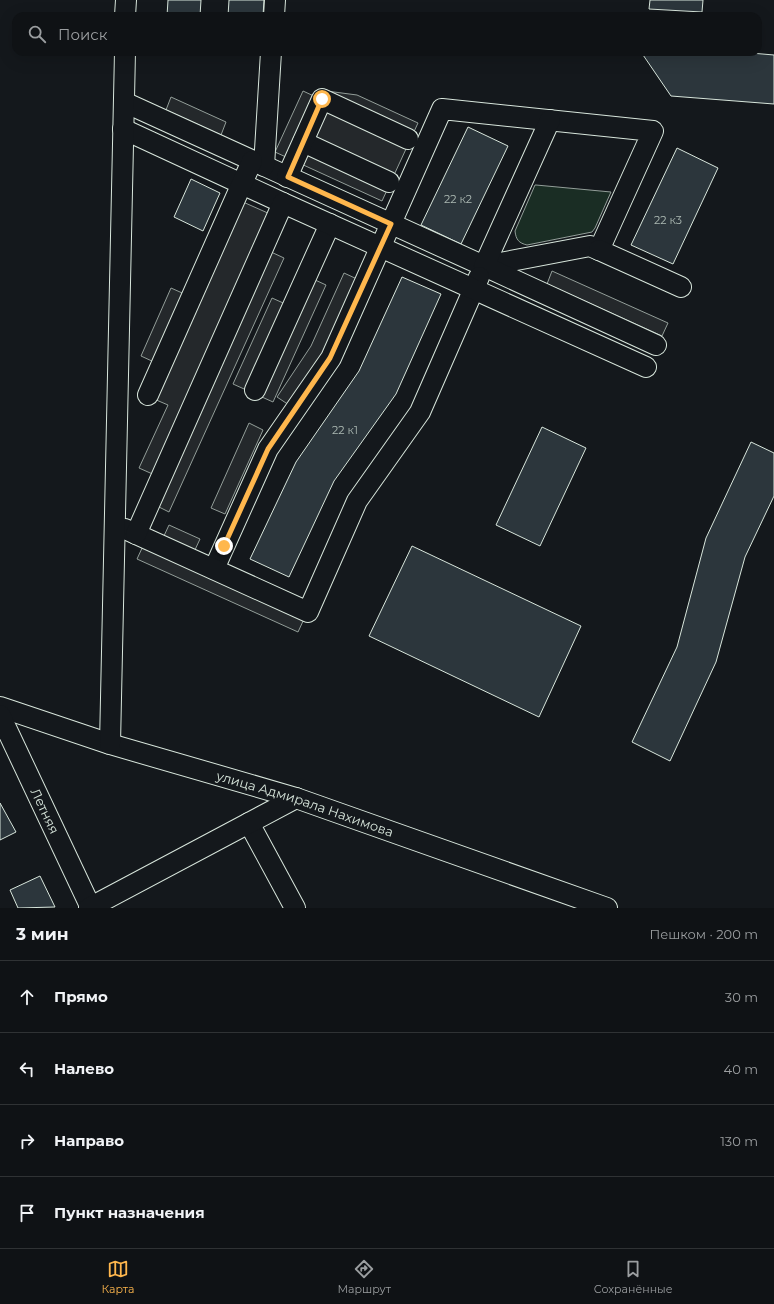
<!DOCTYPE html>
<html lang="ru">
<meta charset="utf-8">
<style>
:root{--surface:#0f1215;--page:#181b1e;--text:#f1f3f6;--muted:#9b9ea0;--line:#2f3234;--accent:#ffb74d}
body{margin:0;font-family:Montserrat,sans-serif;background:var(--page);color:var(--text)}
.stop{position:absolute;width:12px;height:12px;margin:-9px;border:3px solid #ffb74d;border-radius:50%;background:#fff}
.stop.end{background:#ffb74d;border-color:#fff;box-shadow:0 1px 4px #0008}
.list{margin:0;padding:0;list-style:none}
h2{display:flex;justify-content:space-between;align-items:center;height:52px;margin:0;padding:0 16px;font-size:17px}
h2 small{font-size:13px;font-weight:400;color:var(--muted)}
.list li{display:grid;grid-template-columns:26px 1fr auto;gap:12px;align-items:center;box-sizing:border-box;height:72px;padding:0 16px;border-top:1px solid var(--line)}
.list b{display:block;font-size:15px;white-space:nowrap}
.list em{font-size:13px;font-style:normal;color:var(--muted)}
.icon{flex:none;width:22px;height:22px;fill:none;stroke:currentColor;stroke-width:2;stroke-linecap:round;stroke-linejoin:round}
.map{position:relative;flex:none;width:774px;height:908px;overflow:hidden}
.search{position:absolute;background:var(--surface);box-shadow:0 4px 16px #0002;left:12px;right:12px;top:12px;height:44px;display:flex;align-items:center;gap:10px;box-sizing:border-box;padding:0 14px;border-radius:12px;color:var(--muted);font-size:15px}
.sheet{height:340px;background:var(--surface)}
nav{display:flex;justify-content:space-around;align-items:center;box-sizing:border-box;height:56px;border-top:1px solid var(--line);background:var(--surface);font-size:11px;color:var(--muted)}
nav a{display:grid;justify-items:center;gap:2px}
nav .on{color:var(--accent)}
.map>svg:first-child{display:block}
</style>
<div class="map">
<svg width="774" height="908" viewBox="0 0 774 908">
<rect width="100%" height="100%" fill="#14181c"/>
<!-- green -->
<path fill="#1a2d24" stroke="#939e99" d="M 535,185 L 536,185 L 611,192 L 595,228 L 592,232 L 527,245 C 519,243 516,240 515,231 Z"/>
<!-- parking -->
<path fill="#24282b" stroke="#939e99" d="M 319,90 L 357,95 L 418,123 L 382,201 L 275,152 L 303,91 L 316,97 Z
M 171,97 L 226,122 L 221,135 L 166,110 Z
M 243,202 L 270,214 L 256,245 L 284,258 L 169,512 L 155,505 L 166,480 L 139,468 L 168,405 L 140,393 L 154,362 L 141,356 L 171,288 L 198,300 Z
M 552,271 L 668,323 L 662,336 L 547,284 Z
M 344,273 L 357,279 L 323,355 L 289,405 L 277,397 L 311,346 Z
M 313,279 L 326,285 L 273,402 L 233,384 L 272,298 L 299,310 Z
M 249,423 L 263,430 L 225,514 L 211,508 Z
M 169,525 L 200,539 L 194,552 L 163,538 Z
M 143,546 L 304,619 L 298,632 L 137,559 Z"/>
<!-- building -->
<path fill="#2c363c" stroke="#d8e6dc" d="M 168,0 L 201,0 L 200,16 L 167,16 Z
M 229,0 L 264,0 L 263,16 L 228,16 Z
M 650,0 L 703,0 L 702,12 L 649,9 Z
M 641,52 L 739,52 L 774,55 L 774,104 L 671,96 Z
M 468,127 L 508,146 L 461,244 L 421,225 Z
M 677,148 L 718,168 L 673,264 L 631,245 Z
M 191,179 L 220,193 L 203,231 L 174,217 Z
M 402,277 L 441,294 L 396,394 L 334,481 L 289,577 L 250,559 L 296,462 L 359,371 Z
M 542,427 L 586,448 L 540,546 L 496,525 Z
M 751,442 L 774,453 L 774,496 L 745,557 L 716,662 L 670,761 L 632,742 L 677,647 L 706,538 Z
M 412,546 L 581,626 L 539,717 L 369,636 Z
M 0,803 L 16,832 L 0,840 Z
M 40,876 L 55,907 L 18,908 L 10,890 Z"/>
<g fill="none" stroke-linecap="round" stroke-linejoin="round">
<defs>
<g id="minor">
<path d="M 125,16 L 126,0"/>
<path d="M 274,16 L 275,0"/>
<path d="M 124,102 L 484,266 L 590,246 L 599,250 L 653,131 L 442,109 L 331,358 L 268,449 L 214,569"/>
<path d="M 550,120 L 484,266 L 656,345"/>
<path d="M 123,129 L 283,203"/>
<path d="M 303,142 L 389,182"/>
<path d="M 264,166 L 271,52"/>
<path d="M 287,177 L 322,99 L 408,139"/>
<path d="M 599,250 L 681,287"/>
<path d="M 255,390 L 330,224"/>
<path d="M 148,395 L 252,161"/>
<path d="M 125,529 L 308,612 L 357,501 L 420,412 L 479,277"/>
<path d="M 136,534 L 283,203 L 646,367"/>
<path id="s1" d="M 0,707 L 110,744 L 296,798 L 607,908"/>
<path id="s2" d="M 0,715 L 91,908"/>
<path d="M 110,744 L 125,52"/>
<path d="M 249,823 L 295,908"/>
<path d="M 89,908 L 296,798"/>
</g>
</defs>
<!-- minor casing -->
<use href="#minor" stroke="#d8e6dc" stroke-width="22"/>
<!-- minor -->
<use href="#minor" stroke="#14181c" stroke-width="20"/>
</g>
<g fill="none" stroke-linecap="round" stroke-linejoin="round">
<!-- route -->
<path stroke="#ffb74d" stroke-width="5" d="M 224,546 L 268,449 L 330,358 L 391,224 L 288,177 L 322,99"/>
</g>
<g text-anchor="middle" stroke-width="3" stroke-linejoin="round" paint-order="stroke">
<!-- number labels -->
<g font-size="11" fill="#adbab4">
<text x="458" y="203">22 к2</text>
<text x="668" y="224">22 к3</text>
<text x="345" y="434">22 к1</text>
</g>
<!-- street labels -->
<g font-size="13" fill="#d8e6dc" stroke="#14181c">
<text dy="5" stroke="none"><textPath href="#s1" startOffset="320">улица Адмирала Нахимова</textPath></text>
<text dy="5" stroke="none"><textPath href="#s2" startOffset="106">Летняя</textPath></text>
</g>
</g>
</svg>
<div class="stop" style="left:322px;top:99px"></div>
<div class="stop end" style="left:224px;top:546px"></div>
<div class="search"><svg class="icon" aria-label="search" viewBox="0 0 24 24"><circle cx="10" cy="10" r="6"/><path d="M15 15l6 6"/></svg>Поиск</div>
</div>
<section class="sheet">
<h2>3 мин<small>Пешком · 200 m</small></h2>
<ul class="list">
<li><svg class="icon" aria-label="ahead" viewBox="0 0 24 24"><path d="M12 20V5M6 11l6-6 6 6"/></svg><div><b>Прямо</b></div><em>30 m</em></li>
<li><svg class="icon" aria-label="left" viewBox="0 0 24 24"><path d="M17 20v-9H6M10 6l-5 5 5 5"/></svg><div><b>Налево</b></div><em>40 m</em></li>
<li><svg class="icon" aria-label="right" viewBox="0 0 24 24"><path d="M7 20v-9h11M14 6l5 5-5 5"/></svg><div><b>Направо</b></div><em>130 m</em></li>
<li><svg class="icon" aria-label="arrive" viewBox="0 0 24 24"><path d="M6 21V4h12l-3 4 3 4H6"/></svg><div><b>Пункт назначения</b></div></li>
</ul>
</section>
<nav>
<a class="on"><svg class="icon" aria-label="map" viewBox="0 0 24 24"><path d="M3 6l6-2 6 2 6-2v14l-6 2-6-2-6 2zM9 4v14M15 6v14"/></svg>Карта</a>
<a><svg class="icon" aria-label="directions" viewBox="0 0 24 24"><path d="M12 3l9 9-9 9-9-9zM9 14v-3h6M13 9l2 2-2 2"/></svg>Маршрут</a>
<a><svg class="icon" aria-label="saved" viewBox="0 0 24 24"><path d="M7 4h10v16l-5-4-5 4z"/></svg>Сохранённые</a>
</nav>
